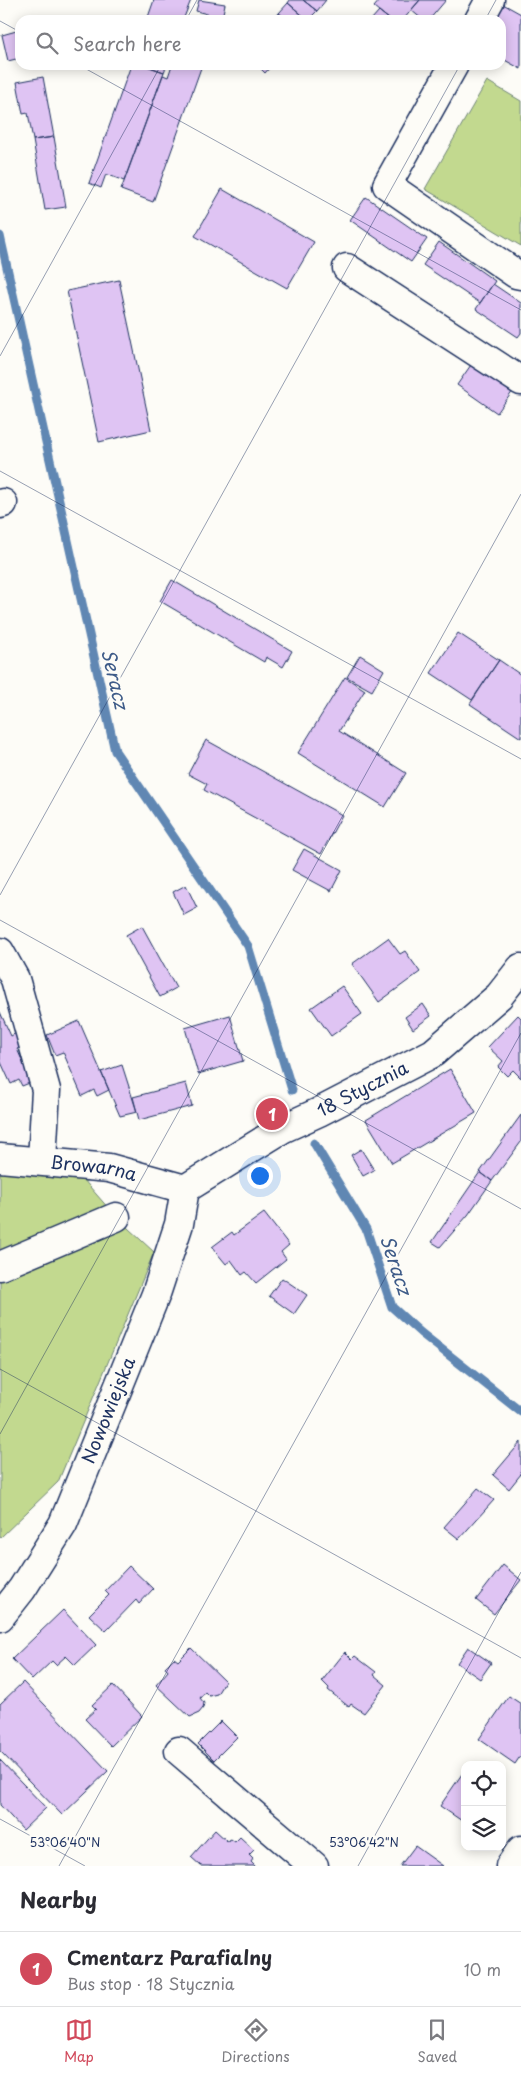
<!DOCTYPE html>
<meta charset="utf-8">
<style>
:root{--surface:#fff;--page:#f2f2f3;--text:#2b2b33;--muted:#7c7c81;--line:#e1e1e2;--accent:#d1495b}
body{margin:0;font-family:"Playpen Sans",sans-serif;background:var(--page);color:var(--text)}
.controls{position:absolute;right:15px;bottom:15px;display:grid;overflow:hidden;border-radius:10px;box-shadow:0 2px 12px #0003}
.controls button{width:45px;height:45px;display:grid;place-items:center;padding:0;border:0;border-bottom:1px solid var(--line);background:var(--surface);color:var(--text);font:25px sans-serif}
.you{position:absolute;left:259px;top:1175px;width:18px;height:18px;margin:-12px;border:4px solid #fff;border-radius:50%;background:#1a73e8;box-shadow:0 0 0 8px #1a73e833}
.badge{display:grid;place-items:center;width:32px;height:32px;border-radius:50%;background:var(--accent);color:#fff;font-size:16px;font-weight:700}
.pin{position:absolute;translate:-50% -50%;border:2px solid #fff;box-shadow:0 1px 5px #0006}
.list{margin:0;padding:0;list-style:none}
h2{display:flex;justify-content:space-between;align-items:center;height:65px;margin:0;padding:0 20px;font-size:21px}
h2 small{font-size:16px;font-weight:400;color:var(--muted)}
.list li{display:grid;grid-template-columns:32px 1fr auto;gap:15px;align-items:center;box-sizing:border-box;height:75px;padding:0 20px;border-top:1px solid var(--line)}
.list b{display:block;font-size:19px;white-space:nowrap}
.list p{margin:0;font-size:16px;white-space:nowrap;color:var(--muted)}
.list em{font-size:16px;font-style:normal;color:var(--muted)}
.icon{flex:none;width:28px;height:28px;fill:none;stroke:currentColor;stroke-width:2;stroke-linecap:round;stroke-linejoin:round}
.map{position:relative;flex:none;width:521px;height:1866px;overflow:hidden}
.search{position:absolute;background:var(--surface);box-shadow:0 2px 12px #0003;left:15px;right:15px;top:15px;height:55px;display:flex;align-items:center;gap:12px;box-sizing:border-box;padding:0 18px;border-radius:15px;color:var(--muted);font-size:19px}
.sheet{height:140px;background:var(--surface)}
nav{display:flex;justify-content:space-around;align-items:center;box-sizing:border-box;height:70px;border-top:1px solid var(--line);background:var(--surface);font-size:14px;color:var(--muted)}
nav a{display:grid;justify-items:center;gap:2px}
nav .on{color:var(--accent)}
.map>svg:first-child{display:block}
</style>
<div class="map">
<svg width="521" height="1866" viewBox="0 0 521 1866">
<rect width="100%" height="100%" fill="#fdfcf7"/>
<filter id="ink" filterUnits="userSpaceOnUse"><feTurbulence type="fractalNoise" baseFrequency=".02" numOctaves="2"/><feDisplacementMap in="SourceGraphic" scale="10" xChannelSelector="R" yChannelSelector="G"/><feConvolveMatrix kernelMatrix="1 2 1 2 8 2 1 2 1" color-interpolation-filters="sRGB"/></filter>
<g filter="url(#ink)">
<!-- green -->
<path fill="#c2d98f" stroke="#6e8476" d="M 487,81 L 521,101 L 521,246 L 425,189 Z
M 0,1169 L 83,1179 L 116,1217 L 154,1252 L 58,1482 L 0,1538 Z"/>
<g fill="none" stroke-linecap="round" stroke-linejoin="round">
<!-- stream -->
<path stroke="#6087b3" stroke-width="9" d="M 0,236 L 115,751 L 248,946 L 292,1090
M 314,1143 L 366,1229 L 392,1307 L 421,1333 L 521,1412"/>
</g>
<!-- building -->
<path fill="#dfc4f3" stroke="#1b2f5e" d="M 154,0 L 191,0 L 183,20 L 147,20 Z
M 199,0 L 225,4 L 222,18 L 196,11 Z
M 290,0 L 303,0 L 317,11 L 308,20 L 288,3 Z
M 303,0 L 326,0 L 317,11 Z
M 380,0 L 420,0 L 403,20 L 390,20 L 374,7 Z
M 420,0 L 446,0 L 429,20 L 423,20 L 411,10 Z
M 288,3 L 308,20 L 287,20 L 279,13 Z
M 503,4 L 521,14 L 521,69 L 501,58 L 501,20 L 494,20 Z
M 379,11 L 390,20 L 371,20 Z
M 279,13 L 287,20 L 274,20 Z
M 20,30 L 20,58 L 8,61 L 2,35 Z
M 131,65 L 144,65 L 164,72 L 124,181 L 106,174 L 101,188 L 89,183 Z
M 144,65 L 167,65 L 164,72 Z
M 172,65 L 202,65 L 153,202 L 121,190 L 163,75 L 168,77 Z
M 257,65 L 272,65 L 265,73 Z
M 43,77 L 54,137 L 33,140 L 28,113 L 23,114 L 17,82 Z
M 54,137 L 66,207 L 45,210 L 33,140 Z
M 222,189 L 314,242 L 287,288 L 195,236 Z
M 366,197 L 427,239 L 411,262 L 350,220 Z
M 439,242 L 495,281 L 480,303 L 423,265 Z
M 119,280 L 151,430 L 99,442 L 67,291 Z
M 493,284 L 521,303 L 521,333 L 518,337 L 476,309 Z
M 473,362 L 513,391 L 497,413 L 457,385 Z
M 172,580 L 292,651 L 283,667 L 266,657 L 264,662 L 160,601 Z
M 458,633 L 499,660 L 472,700 L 431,673 Z
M 360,655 L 384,670 L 372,691 L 347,677 Z
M 499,660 L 521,675 L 521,738 L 470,704 Z
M 345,677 L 365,690 L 339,731 L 406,773 L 385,807 L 298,753 Z
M 206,740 L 342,815 L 321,854 L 204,790 L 207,784 L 188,774 Z
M 304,849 L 342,870 L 331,891 L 292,870 Z
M 186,885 L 197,908 L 184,915 L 173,892 Z
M 142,926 L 176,988 L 160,997 L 126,935 Z
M 388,938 L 400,954 L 405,951 L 420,972 L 379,1002 L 352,964 Z
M 342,986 L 362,1014 L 331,1036 L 311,1008 Z
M 423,1004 L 431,1016 L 413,1029 L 405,1017 Z
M 0,1012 L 11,1036 L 18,1032 L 25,1045 L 17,1049 L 32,1082 L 22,1086 L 19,1080 L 11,1084 L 0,1060 Z
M 230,1015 L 243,1061 L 198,1074 L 185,1028 Z
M 518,1015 L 521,1018 L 521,1078 L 513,1070 L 507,1076 L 498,1067 L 503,1061 L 488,1047 Z
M 79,1021 L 109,1090 L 97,1096 L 94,1090 L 82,1096 L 63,1052 L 55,1055 L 47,1035 Z
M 122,1065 L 137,1112 L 120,1116 L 101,1072 Z
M 450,1069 L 476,1113 L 392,1163 L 366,1120 Z
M 186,1083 L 192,1106 L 139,1120 L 133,1097 Z
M 521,1115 L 521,1142 L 492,1181 L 480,1172 Z
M 361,1149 L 374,1170 L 363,1176 L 351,1155 Z
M 480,1172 L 492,1181 L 468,1215 L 440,1247 L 432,1242 Z
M 264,1213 L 289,1245 L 281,1252 L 286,1259 L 256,1283 L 246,1272 L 242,1275 L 231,1260 L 226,1264 L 212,1247 L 232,1232 L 234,1235 Z
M 282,1278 L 307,1295 L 294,1314 L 269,1296 Z
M 521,1442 L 521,1474 L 509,1489 L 493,1475 Z
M 478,1488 L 494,1500 L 459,1539 L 444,1527 Z
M 503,1565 L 521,1580 L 494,1614 L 476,1600 Z
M 129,1566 L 153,1589 L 139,1604 L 136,1600 L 106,1631 L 89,1615 L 109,1595 L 105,1591 Z
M 63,1610 L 96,1645 L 75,1665 L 66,1656 L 56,1665 L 52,1661 L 32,1680 L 12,1659 Z
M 468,1647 L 491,1663 L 480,1679 L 457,1663 Z
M 191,1648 L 225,1681 L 217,1694 L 209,1696 L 205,1692 L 200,1698 L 204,1703 L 203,1708 L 199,1713 L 190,1717 L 156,1685 L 168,1671 L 165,1667 L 174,1658 L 178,1661 Z
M 345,1652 L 352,1659 L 355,1656 L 376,1672 L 374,1675 L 386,1685 L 364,1713 L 351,1704 L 349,1707 L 328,1690 L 329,1688 L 322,1681 Z
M 23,1682 L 108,1771 L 62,1815 L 0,1751 L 0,1704 Z
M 113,1685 L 142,1716 L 111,1746 L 85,1719 L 96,1709 L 92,1705 Z
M 509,1696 L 521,1704 L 521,1755 L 515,1764 L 479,1739 Z
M 221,1721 L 237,1737 L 214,1760 L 198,1744 Z
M 0,1760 L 46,1808 L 23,1830 L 0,1805 Z
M 462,1774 L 465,1776 L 465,1823 L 440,1806 Z
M 215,1830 L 227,1841 L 231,1839 L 235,1842 L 240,1837 L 254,1850 L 249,1855 L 253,1859 L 251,1862 L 255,1866 L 201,1866 L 191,1857 Z
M 415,1846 L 443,1866 L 400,1866 Z"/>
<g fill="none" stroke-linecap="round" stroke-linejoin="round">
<defs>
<g id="minor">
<path d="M 479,20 L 490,0"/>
<path d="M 454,65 L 387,185 L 516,274 L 521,275"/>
<path d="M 347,268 L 521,381"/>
<path d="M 0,504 L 3,503"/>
<path d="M 0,952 L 15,979 L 46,1090 L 42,1160"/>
<path id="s1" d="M 0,1158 L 109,1168 L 185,1189"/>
<path id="s2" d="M 185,1189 L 282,1129 L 319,1112 L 433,1053 L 499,996 L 521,968"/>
<path d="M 0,1266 L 116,1217"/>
<path id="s3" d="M 0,1617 L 22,1589 L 63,1524 L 156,1294 L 179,1224 L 185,1189"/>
<path d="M 179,1751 L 314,1866"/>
<path d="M 510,1866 L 521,1850"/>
</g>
</defs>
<!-- minor casing -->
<use href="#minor" stroke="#1b2f5e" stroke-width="31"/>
<!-- minor -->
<use href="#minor" stroke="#fdfcf7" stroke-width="28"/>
</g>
</g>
<!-- ticks -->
<path fill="none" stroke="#1b2f5e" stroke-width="1" stroke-opacity="0.45" d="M 186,20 L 197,0M 485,20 L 496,0M 0,21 L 20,32M 79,65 L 521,310M 0,356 L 161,65M 0,471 L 521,759M 0,895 L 460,65M 0,920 L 521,1209M 0,1369 L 521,1658M 0,1434 L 521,494M 0,1819 L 85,1866M 59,1866 L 521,1033M 358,1866 L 521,1572"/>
<g text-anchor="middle" stroke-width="5" stroke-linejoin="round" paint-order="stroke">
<!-- street labels -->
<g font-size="18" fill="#1b2f5e" stroke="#fdfcf7">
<text dy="6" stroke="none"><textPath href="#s2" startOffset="204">18 Stycznia</textPath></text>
<text dy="6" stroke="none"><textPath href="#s1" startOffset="94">Browarna</textPath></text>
<text dy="6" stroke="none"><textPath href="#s3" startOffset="235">Nowowiejska</textPath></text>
</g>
<!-- water labels -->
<g font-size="19" font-style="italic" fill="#3e5b88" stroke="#fdfcf7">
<text transform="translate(115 679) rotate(77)" y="7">Seracz</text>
<text transform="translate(396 1265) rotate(72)" y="7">Seracz</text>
</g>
</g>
<g font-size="12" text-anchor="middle" fill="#1b2f5e" stroke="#fdfcf7" stroke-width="5" stroke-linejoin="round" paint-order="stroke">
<text x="65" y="1847">53°06'40"N</text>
<text x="364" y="1847">53°06'42"N</text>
</g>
</svg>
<div class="controls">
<button><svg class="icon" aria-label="locate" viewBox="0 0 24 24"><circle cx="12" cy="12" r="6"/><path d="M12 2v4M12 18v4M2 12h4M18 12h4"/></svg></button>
<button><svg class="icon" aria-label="layers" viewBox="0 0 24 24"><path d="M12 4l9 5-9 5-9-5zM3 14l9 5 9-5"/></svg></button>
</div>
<div class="you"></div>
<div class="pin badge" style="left:272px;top:1114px">1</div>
<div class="search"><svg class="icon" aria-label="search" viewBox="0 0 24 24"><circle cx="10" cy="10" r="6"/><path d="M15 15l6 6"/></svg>Search here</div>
</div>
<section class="sheet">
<h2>Nearby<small></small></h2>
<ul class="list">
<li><span class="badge">1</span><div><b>Cmentarz Parafialny</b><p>Bus stop · 18 Stycznia</p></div><em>10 m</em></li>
</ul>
</section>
<nav>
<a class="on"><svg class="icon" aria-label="map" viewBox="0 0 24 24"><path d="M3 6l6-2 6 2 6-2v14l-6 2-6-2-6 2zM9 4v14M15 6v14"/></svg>Map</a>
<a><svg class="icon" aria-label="directions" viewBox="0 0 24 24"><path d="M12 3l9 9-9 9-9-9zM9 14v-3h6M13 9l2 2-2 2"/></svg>Directions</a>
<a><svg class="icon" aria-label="saved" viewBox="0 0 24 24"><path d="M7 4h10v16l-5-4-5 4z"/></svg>Saved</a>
</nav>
